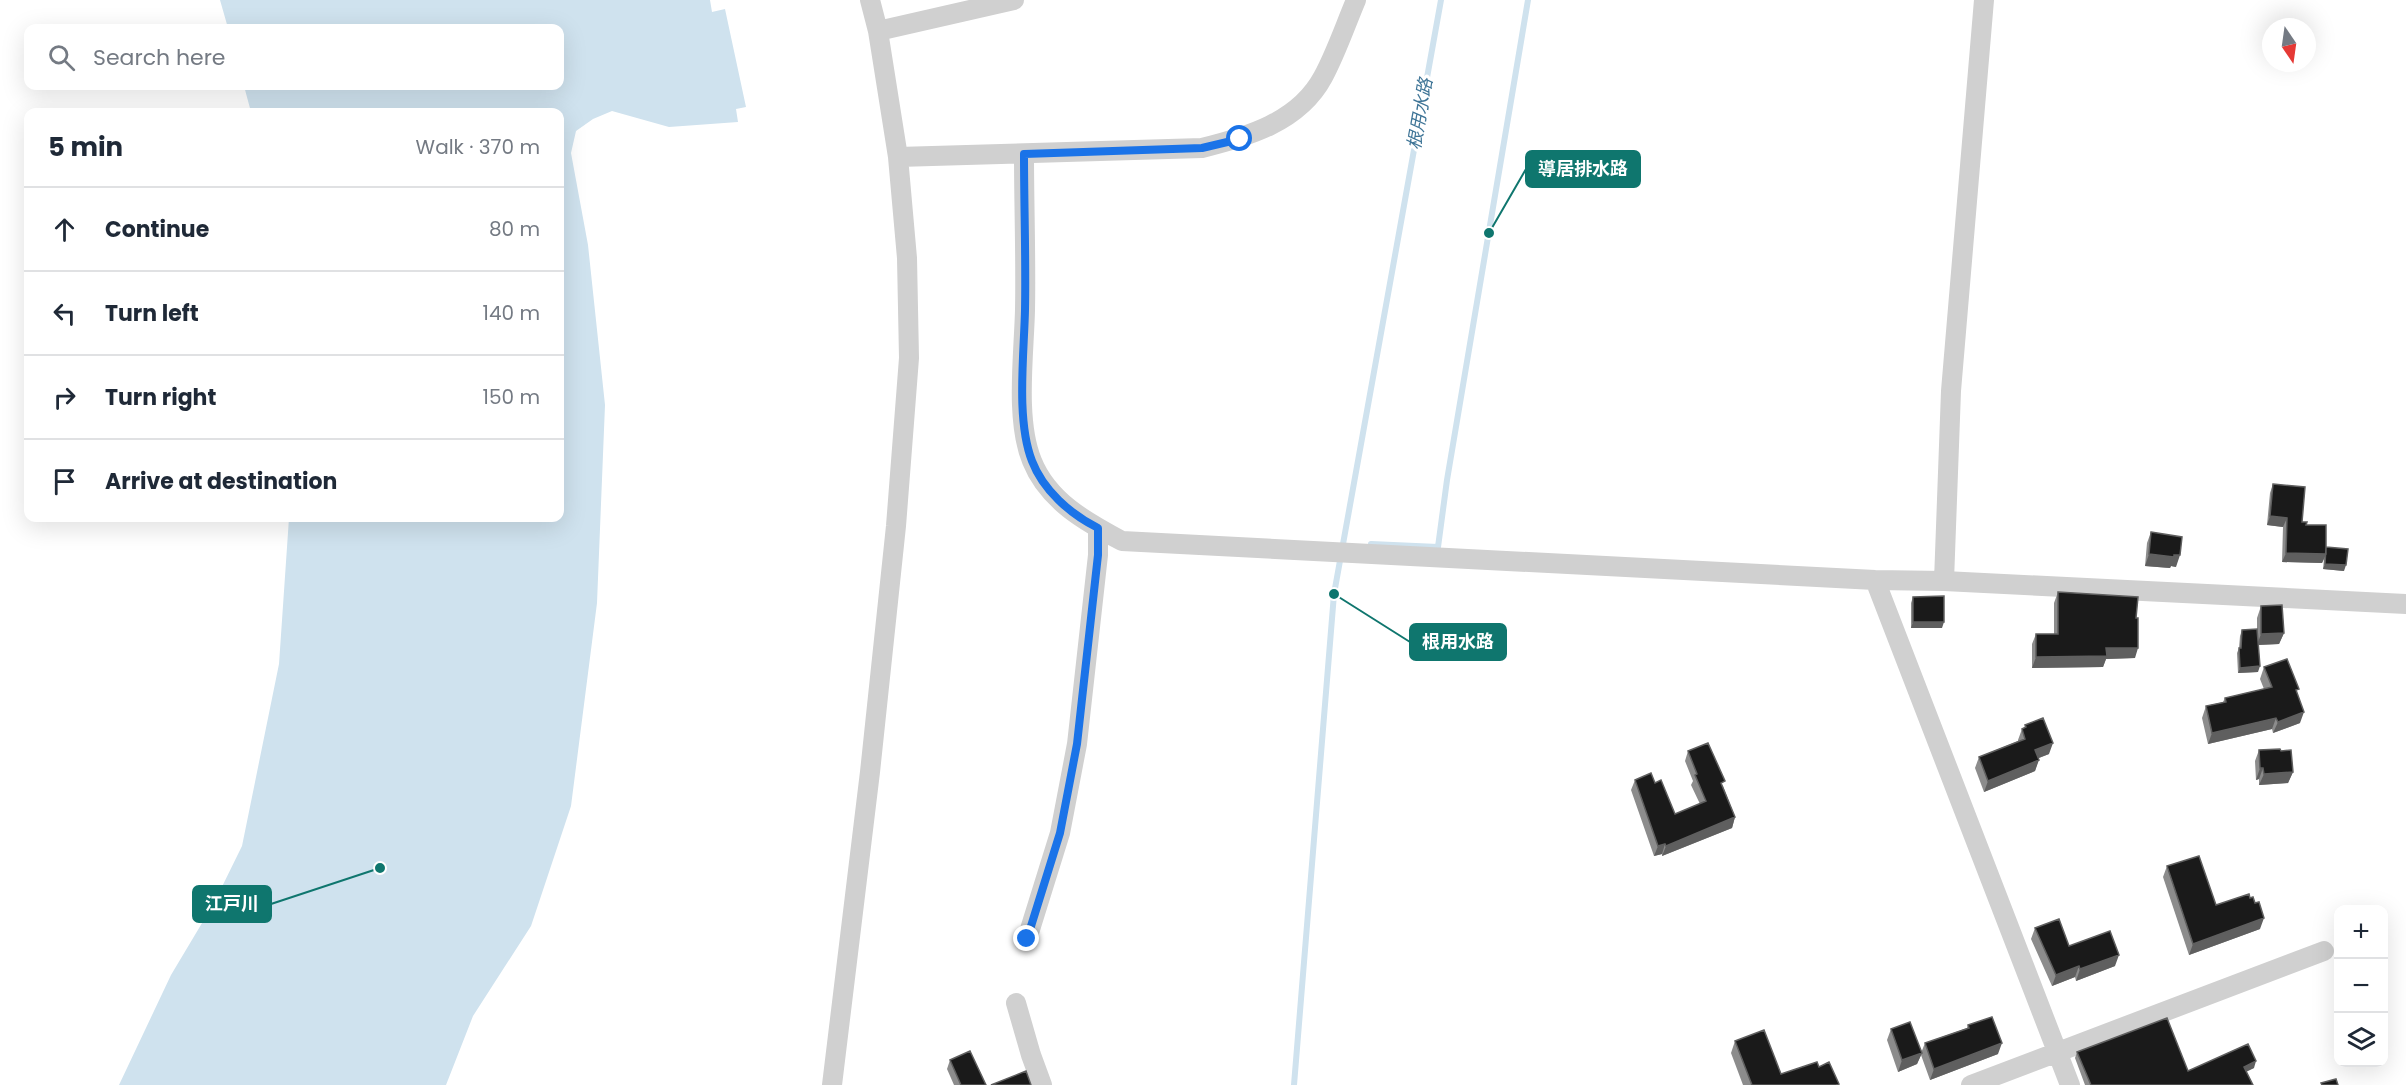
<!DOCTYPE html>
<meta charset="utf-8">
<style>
:root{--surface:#fff;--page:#f2f2f3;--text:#1f2937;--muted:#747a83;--line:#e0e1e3}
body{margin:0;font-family:Poppins,"Noto Sans JP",sans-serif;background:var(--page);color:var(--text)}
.controls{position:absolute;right:18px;bottom:18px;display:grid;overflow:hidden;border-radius:12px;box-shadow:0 6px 24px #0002}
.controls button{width:54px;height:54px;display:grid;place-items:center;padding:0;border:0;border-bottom:2px solid var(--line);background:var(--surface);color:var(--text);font:30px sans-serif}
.compass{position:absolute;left:2262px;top:18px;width:54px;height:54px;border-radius:50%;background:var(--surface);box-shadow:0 6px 24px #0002;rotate:167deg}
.stop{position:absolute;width:18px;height:18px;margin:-14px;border:4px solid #1a73e8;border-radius:50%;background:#fff}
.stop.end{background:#1a73e8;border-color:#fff;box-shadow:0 2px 6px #0008}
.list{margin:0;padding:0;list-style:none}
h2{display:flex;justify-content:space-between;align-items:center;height:78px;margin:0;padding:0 24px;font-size:26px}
h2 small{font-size:20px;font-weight:400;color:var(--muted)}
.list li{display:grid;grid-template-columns:39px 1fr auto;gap:18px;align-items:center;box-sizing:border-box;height:84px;padding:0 24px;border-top:2px solid var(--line)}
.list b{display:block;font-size:22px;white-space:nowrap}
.list em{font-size:20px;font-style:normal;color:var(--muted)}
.icon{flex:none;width:33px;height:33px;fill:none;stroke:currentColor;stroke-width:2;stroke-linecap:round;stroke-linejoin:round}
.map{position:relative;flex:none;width:2406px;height:1085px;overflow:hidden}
.search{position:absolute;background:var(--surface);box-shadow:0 6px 24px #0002;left:24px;top:24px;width:540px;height:66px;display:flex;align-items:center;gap:15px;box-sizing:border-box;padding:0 21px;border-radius:12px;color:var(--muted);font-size:22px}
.panel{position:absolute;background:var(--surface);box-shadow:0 6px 24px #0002;left:24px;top:108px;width:540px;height:414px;border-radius:12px}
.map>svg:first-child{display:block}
</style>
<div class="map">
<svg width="2406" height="1085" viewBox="0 0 2406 1085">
<rect width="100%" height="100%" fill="#fff"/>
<!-- water -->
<path fill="#cfe2ee" d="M 220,0 L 710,0 L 712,12 L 725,9 L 746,107 L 736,109 L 738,122 L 669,127 L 612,111 L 593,119 L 576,131 L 571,153 L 588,245 L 605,405 L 597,603 L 571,806 L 531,926 L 473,1016 L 446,1085 L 119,1085 L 171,975 L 214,903 L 242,846 L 279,664 L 289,518 L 560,518 L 560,112 L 251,112 L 244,86 L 560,86 L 560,28 L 228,28 Z"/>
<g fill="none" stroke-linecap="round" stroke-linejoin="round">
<!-- stream -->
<path stroke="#cfe2ee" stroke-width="6" d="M 1371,544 L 1438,547 L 1447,480 L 1528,0
M 1294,1085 L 1334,594 L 1441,0"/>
<!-- minor -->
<path stroke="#d0d0d0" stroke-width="20" d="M 878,31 L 1014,0
M 1024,154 C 1024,206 1026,258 1025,310 C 1024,354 1015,420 1032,461 C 1048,501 1086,522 1122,541 L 1875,580 L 1944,581 L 2406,604
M 898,157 L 1202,148 C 1247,137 1299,122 1323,77 C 1336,53 1345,26 1356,0
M 1875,580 L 2070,1085
M 1944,581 L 1951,391 L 1984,0
M 1027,939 L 1060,833 L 1077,744 L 1098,555 L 1098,528
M 1016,1003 L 1031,1055 L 1042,1085
M 832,1085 L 870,772 L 896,526 L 909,358 L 907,258 L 898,157 L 878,31 L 870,0
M 1971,1085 L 2324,951"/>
</g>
<!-- wall -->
<path fill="#8c8c8c" d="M 2273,484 L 2302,522 L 2306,525 L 2344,571 L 2323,569 L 2324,559 L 2322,563 L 2282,562 L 2283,527 L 2267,525 L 2270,493 Z
M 2151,532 L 2176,567 L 2171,566 L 2170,568 L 2145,566 L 2147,543 Z
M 2058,592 L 2136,618 L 2135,658 L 2106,659 L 2103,667 L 2032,668 L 2032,644 L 2036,634 L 2054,634 L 2054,603 Z
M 1913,597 L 1942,628 L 1911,628 L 1911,603 Z
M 2261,606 L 2284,633 L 2279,644 L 2258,645 L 2258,672 L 2238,673 L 2237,653 L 2239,648 L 2240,636 L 2242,630 L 2257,629 L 2257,618 Z
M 2264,667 L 2297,694 L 2300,723 L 2273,733 L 2272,729 L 2208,744 L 2202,718 L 2206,706 L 2223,702 L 2225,698 L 2264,689 L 2260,679 Z
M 2025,725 L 2049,754 L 2039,758 L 2035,771 L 1984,792 L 1975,768 L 1979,757 L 2018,741 L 2018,740 L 2022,729 L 2024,728 Z
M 2259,750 L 2281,751 L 2293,772 L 2288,783 L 2259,785 L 2259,779 L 2256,780 L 2255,761 Z
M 1688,751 L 1723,786 L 1735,817 L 1732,828 L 1662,856 L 1662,854 L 1654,856 L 1631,790 L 1635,780 L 1655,783 L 1675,814 L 1700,804 L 1691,785 L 1693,781 L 1685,761 Z
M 2167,866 L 2216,905 L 2260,929 L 2189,955 L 2163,877 Z
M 2035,928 L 2069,946 L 2115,966 L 2076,981 L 2075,977 L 2052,986 L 2031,939 Z
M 1968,1025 L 1998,1054 L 1930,1080 L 1921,1055 L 1917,1064 L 1898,1072 L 1887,1040 L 1891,1029 L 1921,1053 L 1925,1043 L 1967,1028 Z
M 1735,1041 L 1781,1074 L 1819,1067 L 1838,1085 L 1743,1085 L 1731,1053 Z
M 2077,1052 L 2188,1071 L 2254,1068 L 2246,1071 L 2253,1085 L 2085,1085 L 2075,1058 Z
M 950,1060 L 986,1085 L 954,1085 L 947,1069 Z"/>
<!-- shaded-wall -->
<path fill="#5f5f5f" d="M 2270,516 L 2287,518 L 2283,527 L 2267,525 Z
M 2286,553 L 2326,554 L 2322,563 L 2282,562 Z
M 2149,554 L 2174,555 L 2180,555 L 2176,567 L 2171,566 L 2170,568 L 2145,566 Z
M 2325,564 L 2346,565 L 2344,571 L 2323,569 Z
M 1913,622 L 1944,622 L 1942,628 L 1911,628 Z
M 2284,633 L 2279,644 L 2257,645 L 2261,634 Z
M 2106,648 L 2138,648 L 2135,658 L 2106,659 L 2103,667 L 2032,668 L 2036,657 Z
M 2260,666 L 2258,672 L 2238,673 L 2240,668 Z
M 2304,712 L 2300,723 L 2273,733 L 2278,722 Z
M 2276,718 L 2272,729 L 2208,744 L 2212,733 Z
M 2053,743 L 2049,754 L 2031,761 L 2035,750 Z
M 2039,760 L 2035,771 L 1984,792 L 1988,781 Z
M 2260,768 L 2263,768 L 2259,779 L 2256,780 Z
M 2293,772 L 2288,783 L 2259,785 L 2264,774 Z
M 1735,817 L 1732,828 L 1662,856 L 1666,846 Z
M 1665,844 L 1662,854 L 1654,856 L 1658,846 Z
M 2264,918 L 2260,929 L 2189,955 L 2193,944 Z
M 2119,955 L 2115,966 L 2076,981 L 2080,969 Z
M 2079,966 L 2075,977 L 2052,986 L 2056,975 Z
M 2002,1043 L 1998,1054 L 1930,1080 L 1934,1069 Z
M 1922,1053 L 1917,1064 L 1898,1072 L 1902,1060 Z
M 2256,1061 L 2254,1068 L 2242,1074 L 2244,1067 Z"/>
<!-- building -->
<path fill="#1a1a1a" stroke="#5f5f5f" stroke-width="1.5" d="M 2273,484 L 2305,487 L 2302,522 L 2307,522 L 2306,525 L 2326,525 L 2326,554 L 2286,553 L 2287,518 L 2270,516 Z
M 2151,532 L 2182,537 L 2180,555 L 2174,555 L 2174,557 L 2149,554 Z
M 2326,547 L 2348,549 L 2346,565 L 2325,564 Z
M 2058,592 L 2138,597 L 2136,618 L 2138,618 L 2138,648 L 2106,648 L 2107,656 L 2036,657 L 2036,634 L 2058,634 Z
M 1944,596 L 1944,622 L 1913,622 L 1913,597 Z
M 2282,605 L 2284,633 L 2261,634 L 2261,606 Z
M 2257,629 L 2260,666 L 2240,668 L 2239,648 L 2241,648 L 2242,630 Z
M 2287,659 L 2299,689 L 2296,690 L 2304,712 L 2278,722 L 2276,718 L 2212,733 L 2206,706 L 2226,702 L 2225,698 L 2272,687 L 2264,667 Z
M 2043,718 L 2053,743 L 2035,750 L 2039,760 L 1988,781 L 1979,757 L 2025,739 L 2022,729 L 2026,727 L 2025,725 Z
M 1708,743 L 1725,781 L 1721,783 L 1735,817 L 1666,846 L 1665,844 L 1658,846 L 1635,780 L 1651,773 L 1655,783 L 1661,780 L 1675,814 L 1706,801 L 1695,775 L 1697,774 L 1688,751 Z
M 2280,749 L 2281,751 L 2291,750 L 2293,772 L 2264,774 L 2263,768 L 2260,768 L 2259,750 Z
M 2199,856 L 2216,905 L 2249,894 L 2250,898 L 2253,897 L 2255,903 L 2259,902 L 2264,918 L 2193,944 L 2167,866 Z
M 2059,919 L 2069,946 L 2110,931 L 2119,955 L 2080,969 L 2079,966 L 2056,975 L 2035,928 Z
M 1992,1017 L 2002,1043 L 1934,1069 L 1925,1043 L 1969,1028 L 1968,1025 Z
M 2167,1018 L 2188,1071 L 2248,1044 L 2256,1061 L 2244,1067 L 2253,1085 L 2091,1085 L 2077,1052 Z
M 1910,1022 L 1922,1053 L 1902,1060 L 1891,1029 Z
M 1764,1030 L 1781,1074 L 1817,1062 L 1819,1067 L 1829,1062 L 1839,1084 L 1836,1085 L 1752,1085 L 1735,1041 Z
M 970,1051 L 986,1085 L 961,1085 L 950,1060 Z
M 1026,1071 L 1031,1085 L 991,1085 Z
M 2336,1079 L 2338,1085 L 2322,1085 L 2321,1083 Z"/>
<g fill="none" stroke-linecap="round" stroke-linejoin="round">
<!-- route -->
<path stroke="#1a73e8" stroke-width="8" d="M 1027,939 L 1060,833 L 1077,744 L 1098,555 L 1098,528 C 1070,514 1043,490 1032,461 C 1016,420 1024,355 1025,310 C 1026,258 1024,206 1024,154 L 1202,148 L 1240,139"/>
</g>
<g text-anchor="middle" stroke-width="6" stroke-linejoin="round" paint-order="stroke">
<!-- water labels -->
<g font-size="18" font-style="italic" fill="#3f7597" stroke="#fff">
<text transform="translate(1420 114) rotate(-80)" y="6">根用水路</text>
</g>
</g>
<!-- callouts -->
<path fill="none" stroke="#0f766e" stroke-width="2" d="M1489 233L1526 169M1334 594L1410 642M380 868L271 904"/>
<g fill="#0f766e" stroke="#fff" stroke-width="2">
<circle cx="1489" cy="233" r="6"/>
<circle cx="1334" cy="594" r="6"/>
<circle cx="380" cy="868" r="6"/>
</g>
<g fill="#0f766e" stroke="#0f766e" stroke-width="2">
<rect x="1526" y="151" width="114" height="36" rx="6"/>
<rect x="1410" y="624" width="96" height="36" rx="6"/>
<rect x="193" y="886" width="78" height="36" rx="6"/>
</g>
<g font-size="18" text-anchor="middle" font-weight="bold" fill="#fff">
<text x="1583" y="175">導居排水路</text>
<text x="1458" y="648">根用水路</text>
<text x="232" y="910">江戸川</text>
</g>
</svg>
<div class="controls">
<button>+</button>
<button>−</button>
<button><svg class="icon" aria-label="layers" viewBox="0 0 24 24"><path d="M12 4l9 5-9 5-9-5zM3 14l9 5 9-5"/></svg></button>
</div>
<svg class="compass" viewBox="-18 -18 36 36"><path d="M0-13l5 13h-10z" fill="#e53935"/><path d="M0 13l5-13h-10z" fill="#747a83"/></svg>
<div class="stop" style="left:1240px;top:139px"></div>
<div class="stop end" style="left:1027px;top:939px"></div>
<div class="search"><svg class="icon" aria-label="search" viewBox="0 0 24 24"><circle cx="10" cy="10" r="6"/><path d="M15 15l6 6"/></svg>Search here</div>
<section class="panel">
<h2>5 min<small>Walk · 370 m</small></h2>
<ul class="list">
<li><svg class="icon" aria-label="ahead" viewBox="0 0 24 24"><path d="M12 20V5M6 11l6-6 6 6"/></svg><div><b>Continue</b></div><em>80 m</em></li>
<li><svg class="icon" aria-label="left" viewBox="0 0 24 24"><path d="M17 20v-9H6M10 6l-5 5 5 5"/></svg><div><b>Turn left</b></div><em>140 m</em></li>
<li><svg class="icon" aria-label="right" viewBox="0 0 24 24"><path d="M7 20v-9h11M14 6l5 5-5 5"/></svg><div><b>Turn right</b></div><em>150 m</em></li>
<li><svg class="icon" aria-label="arrive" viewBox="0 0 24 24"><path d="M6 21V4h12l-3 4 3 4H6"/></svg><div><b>Arrive at destination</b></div></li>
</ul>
</section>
</div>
